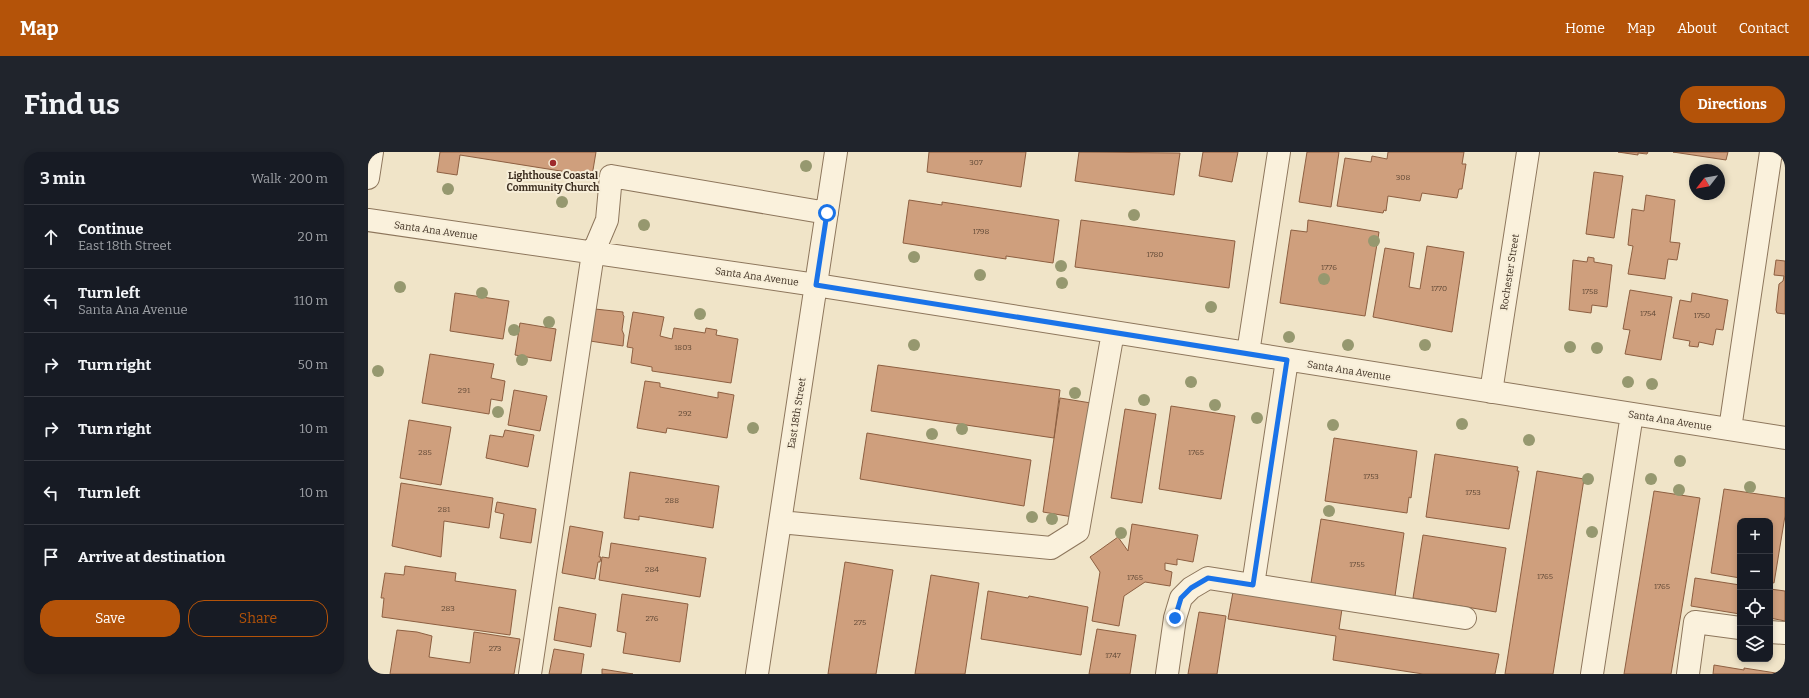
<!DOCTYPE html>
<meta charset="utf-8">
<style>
:root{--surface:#171b24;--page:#20242c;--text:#f1f3f6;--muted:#9ea1a6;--line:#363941;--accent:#b45309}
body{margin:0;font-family:Bitter,serif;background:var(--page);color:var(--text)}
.controls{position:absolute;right:12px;bottom:12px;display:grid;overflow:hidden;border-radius:8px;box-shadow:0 2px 6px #0003}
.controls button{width:36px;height:36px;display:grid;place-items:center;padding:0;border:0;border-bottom:1px solid var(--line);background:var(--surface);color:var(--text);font:20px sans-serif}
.compass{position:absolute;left:1321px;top:12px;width:36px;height:36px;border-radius:50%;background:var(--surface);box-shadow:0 2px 6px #0003;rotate:239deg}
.stop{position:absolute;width:12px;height:12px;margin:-9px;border:3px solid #1a73e8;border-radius:50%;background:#fff}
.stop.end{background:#1a73e8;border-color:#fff;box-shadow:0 1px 4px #0008}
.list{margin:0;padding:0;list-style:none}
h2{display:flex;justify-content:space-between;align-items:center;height:52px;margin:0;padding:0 16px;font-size:17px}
h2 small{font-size:13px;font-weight:400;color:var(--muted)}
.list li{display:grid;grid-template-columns:26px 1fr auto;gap:12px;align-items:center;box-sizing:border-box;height:64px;padding:0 16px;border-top:1px solid var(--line)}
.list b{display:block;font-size:15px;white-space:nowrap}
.list p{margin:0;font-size:13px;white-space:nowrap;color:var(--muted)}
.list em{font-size:13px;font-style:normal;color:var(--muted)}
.actions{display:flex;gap:8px;padding:12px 16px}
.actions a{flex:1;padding:9px 0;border:1px solid var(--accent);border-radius:16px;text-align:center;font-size:14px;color:var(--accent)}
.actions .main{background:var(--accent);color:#fff}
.icon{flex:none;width:22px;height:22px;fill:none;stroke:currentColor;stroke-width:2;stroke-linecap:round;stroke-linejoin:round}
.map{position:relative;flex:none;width:1417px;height:522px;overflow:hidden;border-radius:16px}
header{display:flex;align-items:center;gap:24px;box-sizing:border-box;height:56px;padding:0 20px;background:var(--accent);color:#fff}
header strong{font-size:19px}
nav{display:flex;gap:22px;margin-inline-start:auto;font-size:14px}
.intro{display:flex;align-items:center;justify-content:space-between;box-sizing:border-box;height:96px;padding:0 24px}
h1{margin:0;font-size:28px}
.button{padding:10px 18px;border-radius:16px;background:var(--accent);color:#fff;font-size:14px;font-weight:700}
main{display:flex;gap:24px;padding:0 24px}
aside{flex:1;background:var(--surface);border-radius:16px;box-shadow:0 2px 6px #0003}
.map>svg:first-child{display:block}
</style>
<header>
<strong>Map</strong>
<nav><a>Home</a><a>Map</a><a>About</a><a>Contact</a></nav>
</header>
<div class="intro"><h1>Find us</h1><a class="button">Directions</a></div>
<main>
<aside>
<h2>3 min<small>Walk · 200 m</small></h2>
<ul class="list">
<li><svg class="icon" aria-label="ahead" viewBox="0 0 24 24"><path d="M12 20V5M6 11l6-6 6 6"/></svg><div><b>Continue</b><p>East 18th Street</p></div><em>20 m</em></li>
<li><svg class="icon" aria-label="left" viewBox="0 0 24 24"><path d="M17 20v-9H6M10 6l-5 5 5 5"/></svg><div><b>Turn left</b><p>Santa Ana Avenue</p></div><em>110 m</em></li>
<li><svg class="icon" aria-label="right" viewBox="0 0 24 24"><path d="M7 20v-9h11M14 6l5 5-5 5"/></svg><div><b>Turn right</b></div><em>50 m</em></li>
<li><svg class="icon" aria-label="right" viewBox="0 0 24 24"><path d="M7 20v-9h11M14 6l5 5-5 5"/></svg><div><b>Turn right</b></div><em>10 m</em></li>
<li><svg class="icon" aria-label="left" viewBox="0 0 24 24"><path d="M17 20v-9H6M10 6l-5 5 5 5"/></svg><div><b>Turn left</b></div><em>10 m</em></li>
<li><svg class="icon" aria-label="arrive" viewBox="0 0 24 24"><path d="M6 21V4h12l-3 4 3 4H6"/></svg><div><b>Arrive at destination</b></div></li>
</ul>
<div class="actions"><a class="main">Save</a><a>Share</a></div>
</aside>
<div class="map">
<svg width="1417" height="522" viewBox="0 0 1417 522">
<rect width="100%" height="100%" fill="#f0e4c8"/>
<!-- building -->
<path fill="#cf9f7d" stroke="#8d5f41" d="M 72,0 L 228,0 L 224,24 L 92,3 L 89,23 L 69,20 Z
M 561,0 L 658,0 L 653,35 L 559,20 Z
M 711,0 L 812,1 L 806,43 L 707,29 Z
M 835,0 L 870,0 L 864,30 L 831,24 Z
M 939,0 L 971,0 L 963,55 L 931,50 Z
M 1020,0 L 1096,0 L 1094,12 L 1098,12 L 1094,37 L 1091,37 L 1089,46 L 1054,41 L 1052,49 L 1020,44 L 1018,59 L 1016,58 L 1015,61 L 969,54 L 977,6 L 1003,10 L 1004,4 L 1019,7 Z
M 1250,0 L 1280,0 L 1279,2 L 1270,1 L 1270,3 Z
M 1305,0 L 1360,0 L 1358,8 Z
M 1226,20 L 1255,24 L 1246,86 L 1218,82 Z
M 1278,43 L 1307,48 L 1302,90 L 1312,91 L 1309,108 L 1300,107 L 1297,127 L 1260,122 L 1265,94 L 1260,93 L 1264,57 L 1276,59 Z
M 541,48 L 574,53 L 574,50 L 691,68 L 685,111 L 638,104 L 638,107 L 535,91 Z
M 713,68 L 867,89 L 861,136 L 707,115 Z
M 940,68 L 1011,80 L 997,164 L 912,151 L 923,78 L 939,80 Z
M 1059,94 L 1096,100 L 1084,180 L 1005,165 L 1017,96 L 1046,101 L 1041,135 L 1052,137 Z
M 1220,105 L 1226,106 L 1226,110 L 1244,113 L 1239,155 L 1224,153 L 1223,161 L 1201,158 L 1205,108 L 1219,110 Z
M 1408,108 L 1417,109 L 1417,162 L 1409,161 L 1408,158 L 1411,132 L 1415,129 L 1416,124 L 1406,123 Z
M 1262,138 L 1304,145 L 1293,208 L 1257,202 L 1262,178 L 1255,177 Z
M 87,141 L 141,149 L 135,187 L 82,179 Z
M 1324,141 L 1360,148 L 1355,178 L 1348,177 L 1345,193 L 1331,190 L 1330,195 L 1321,194 L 1322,189 L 1305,186 L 1312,148 L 1323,150 Z
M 227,157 L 255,160 L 255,163 L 256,164 L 254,178 L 256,183 L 255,194 L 222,189 Z
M 265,160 L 296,165 L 292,184 L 304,187 L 306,176 L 337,181 L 338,176 L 349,178 L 348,183 L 370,187 L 363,231 L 284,219 L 284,215 L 263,211 L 265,196 L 259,195 Z
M 152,171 L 188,177 L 183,209 L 147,203 Z
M 62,202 L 126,212 L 123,226 L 137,229 L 134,249 L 123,247 L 121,262 L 54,251 Z
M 510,213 L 692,238 L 686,286 L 503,259 Z
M 277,229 L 292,231 L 292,235 L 350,246 L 350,240 L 366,243 L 359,286 L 299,276 L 298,281 L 269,276 Z
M 146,238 L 179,244 L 172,279 L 140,273 Z
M 692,246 L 723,251 L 705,365 L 675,360 Z
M 803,254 L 867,264 L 853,347 L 791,337 Z
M 757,257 L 788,262 L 774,351 L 743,346 Z
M 41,268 L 83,275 L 73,333 L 32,326 Z
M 137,278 L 166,283 L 160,315 L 118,306 L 122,283 L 135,285 Z
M 499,281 L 663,308 L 656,354 L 492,327 Z
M 966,286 L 1049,299 L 1043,346 L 1041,345 L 1039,361 L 957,349 Z
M 1067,302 L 1150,315 L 1149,319 L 1151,319 L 1141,377 L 1058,365 Z
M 1169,319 L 1216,327 L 1185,522 L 1137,522 Z
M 262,320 L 351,334 L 345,376 L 271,364 L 271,368 L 256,366 Z
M 33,331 L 125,346 L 121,376 L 76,369 L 73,405 L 24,394 Z
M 1356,337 L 1417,346 L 1417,364 L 1406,431 L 1402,430 L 1402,369 L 1372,369 L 1372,426 L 1343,421 Z
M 1286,339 L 1332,346 L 1303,522 L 1256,522 Z
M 129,350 L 168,357 L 163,391 L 132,386 L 136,362 L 127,360 Z
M 953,367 L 1036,381 L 1027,444 L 943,431 Z
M 764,372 L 830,383 L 825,410 L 809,407 L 809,413 L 797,411 L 797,418 L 804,420 L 802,434 L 777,430 L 756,444 L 751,474 L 724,469 L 732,420 L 722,405 L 750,385 L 760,399 Z
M 202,374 L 235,380 L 231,405 L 233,405 L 232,410 L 230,410 L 227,427 L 194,421 Z
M 1055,383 L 1138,396 L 1128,460 L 1045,446 Z
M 243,391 L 338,406 L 332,445 L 231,428 L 234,405 L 241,406 Z
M 477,410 L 525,418 L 508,522 L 460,522 Z
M 37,414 L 88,421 L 87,429 L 148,438 L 142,483 L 14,465 L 16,446 L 13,446 L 17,421 L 36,423 Z
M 563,423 L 611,431 L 597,522 L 547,522 Z
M 1327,426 L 1372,433 L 1372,462 L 1323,454 Z
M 1402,437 L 1417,439 L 1417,469 L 1402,466 Z
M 620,439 L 660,446 L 661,444 L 720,455 L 713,503 L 613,487 Z
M 865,440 L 974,457 L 971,477 L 1131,502 L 1127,522 L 1055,522 L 965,508 L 968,484 L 860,467 Z
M 254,442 L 320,452 L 312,510 L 255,501 L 258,481 L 249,479 Z
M 191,455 L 228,462 L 223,495 L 186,488 Z
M 831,460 L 858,464 L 849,522 L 820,522 Z
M 729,477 L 768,483 L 762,522 L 721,522 Z
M 29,478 L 49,480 L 64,484 L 61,505 L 102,511 L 106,480 L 152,487 L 146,522 L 22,522 Z
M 186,497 L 216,502 L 213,522 L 181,522 Z
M 1346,513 L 1376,518 L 1376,516 L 1414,522 L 1345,522 Z
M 234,517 L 265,522 L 234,522 Z"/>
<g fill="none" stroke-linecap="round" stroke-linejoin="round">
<defs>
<path id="minor" d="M 0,26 L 4,0
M 0,68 L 448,133 L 1417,286
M 880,201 L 911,0
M 919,208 L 885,433 L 1097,466
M 1123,240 L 1160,0
M 1362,277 L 1403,0
M 412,370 L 683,396 L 710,379 L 745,180
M 1402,480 L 1417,481
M 162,522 L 225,101 L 239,68 L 243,24 L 459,61
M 389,522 L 468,0
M 799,522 L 807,466 L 813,446 L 823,436 L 840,426 L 885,433
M 1224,522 L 1264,262
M 1320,522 L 1327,470 L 1372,476"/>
</defs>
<!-- minor casing -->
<use href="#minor" stroke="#8d765c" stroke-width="24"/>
<!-- minor -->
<use href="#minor" stroke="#faf1dc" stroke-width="22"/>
</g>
<!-- trees -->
<g fill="#96986f">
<circle cx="438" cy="14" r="6"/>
<circle cx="80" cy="37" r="6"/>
<circle cx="194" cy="50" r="6"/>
<circle cx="766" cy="63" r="6"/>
<circle cx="276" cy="73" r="6"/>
<circle cx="1006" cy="89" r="6"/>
<circle cx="546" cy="105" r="6"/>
<circle cx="693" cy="114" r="6"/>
<circle cx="612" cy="123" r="6"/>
<circle cx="956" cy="127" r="6"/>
<circle cx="694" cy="131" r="6"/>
<circle cx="32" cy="135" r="6"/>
<circle cx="114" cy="141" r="6"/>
<circle cx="843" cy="155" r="6"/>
<circle cx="332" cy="162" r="6"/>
<circle cx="181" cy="170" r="6"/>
<circle cx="146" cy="178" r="6"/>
<circle cx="921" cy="185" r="6"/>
<circle cx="546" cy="193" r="6"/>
<circle cx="980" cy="193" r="6"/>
<circle cx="1057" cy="193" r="6"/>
<circle cx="1202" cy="195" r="6"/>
<circle cx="1229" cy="196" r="6"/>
<circle cx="154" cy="208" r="6"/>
<circle cx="10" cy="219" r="6"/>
<circle cx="823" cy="230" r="6"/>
<circle cx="1260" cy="230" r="6"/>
<circle cx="1284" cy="232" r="6"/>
<circle cx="707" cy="241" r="6"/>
<circle cx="776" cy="248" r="6"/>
<circle cx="847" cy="253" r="6"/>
<circle cx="130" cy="260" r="6"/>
<circle cx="889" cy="266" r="6"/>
<circle cx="1094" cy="272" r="6"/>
<circle cx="965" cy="273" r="6"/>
<circle cx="385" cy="276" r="6"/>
<circle cx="594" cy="277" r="6"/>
<circle cx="564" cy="282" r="6"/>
<circle cx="1161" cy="288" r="6"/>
<circle cx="1312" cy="309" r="6"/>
<circle cx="1220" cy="327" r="6"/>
<circle cx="1283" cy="327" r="6"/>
<circle cx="1382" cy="335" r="6"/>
<circle cx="1311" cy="338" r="6"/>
<circle cx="961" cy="359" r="6"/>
<circle cx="664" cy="365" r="6"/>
<circle cx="684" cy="367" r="6"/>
<circle cx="1224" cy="380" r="6"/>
<circle cx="753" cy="381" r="6"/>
</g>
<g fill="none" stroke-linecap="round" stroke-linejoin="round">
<!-- route -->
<path stroke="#1a73e8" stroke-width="5" d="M 459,61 L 448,133 L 919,208 L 885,433 L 840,426 L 823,436 L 813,446 L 807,466"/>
</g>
<!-- markers -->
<circle fill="#9e2a2b" stroke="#f7eed8" stroke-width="1.5" cx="185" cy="11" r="4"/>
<g text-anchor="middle" stroke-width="4" stroke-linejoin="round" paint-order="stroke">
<!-- number labels -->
<g font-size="8" fill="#624a37">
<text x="608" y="13">307</text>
<text x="1035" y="28">308</text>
<text x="613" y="82">1798</text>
<text x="787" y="105">1780</text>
<text x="961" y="118">1776</text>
<text x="1071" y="139">1770</text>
<text x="1222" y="142">1758</text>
<text x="1280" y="164">1754</text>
<text x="1334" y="166">1750</text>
<text x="315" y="198">1803</text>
<text x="96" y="241">291</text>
<text x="317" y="264">292</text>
<text x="57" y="303">285</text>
<text x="828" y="303">1765</text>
<text x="1003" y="327">1753</text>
<text x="1105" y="343">1753</text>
<text x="304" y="351">288</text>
<text x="76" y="360">281</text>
<text x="989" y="415">1755</text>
<text x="284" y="420">284</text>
<text x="1177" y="427">1765</text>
<text x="767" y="428">1765</text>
<text x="1294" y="437">1765</text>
<text x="80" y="459">283</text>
<text x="284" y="469">276</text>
<text x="492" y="473">275</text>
<text x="127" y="499">273</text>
<text x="745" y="506">1747</text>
</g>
<!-- poi labels -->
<g font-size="10" font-weight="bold" fill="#3d2e20" stroke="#f7eed8">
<text x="185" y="27">Lighthouse Coastal<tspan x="185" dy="12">Community Church</tspan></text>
</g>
<!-- street labels -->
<g font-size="10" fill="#3d2e20" stroke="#f7eed8">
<text transform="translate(68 78) rotate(8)" y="4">Santa Ana Avenue</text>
<text transform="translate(1141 120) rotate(-81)" y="4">Rochester Street</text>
<text transform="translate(389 124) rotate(8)" y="4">Santa Ana Avenue</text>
<text transform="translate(981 218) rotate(9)" y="4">Santa Ana Avenue</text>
<text transform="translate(428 261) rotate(-81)" y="4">East 18th Street</text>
<text transform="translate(1302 268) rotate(9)" y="4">Santa Ana Avenue</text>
</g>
</g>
</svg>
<div class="controls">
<button>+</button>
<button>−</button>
<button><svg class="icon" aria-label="locate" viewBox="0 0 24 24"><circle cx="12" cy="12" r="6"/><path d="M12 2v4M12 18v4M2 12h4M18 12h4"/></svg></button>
<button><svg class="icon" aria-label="layers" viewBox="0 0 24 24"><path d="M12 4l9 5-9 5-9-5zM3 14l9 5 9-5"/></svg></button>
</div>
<svg class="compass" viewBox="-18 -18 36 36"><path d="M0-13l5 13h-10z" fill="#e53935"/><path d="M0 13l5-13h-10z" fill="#9ea1a6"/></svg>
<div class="stop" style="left:459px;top:61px"></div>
<div class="stop end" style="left:807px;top:466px"></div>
</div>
</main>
